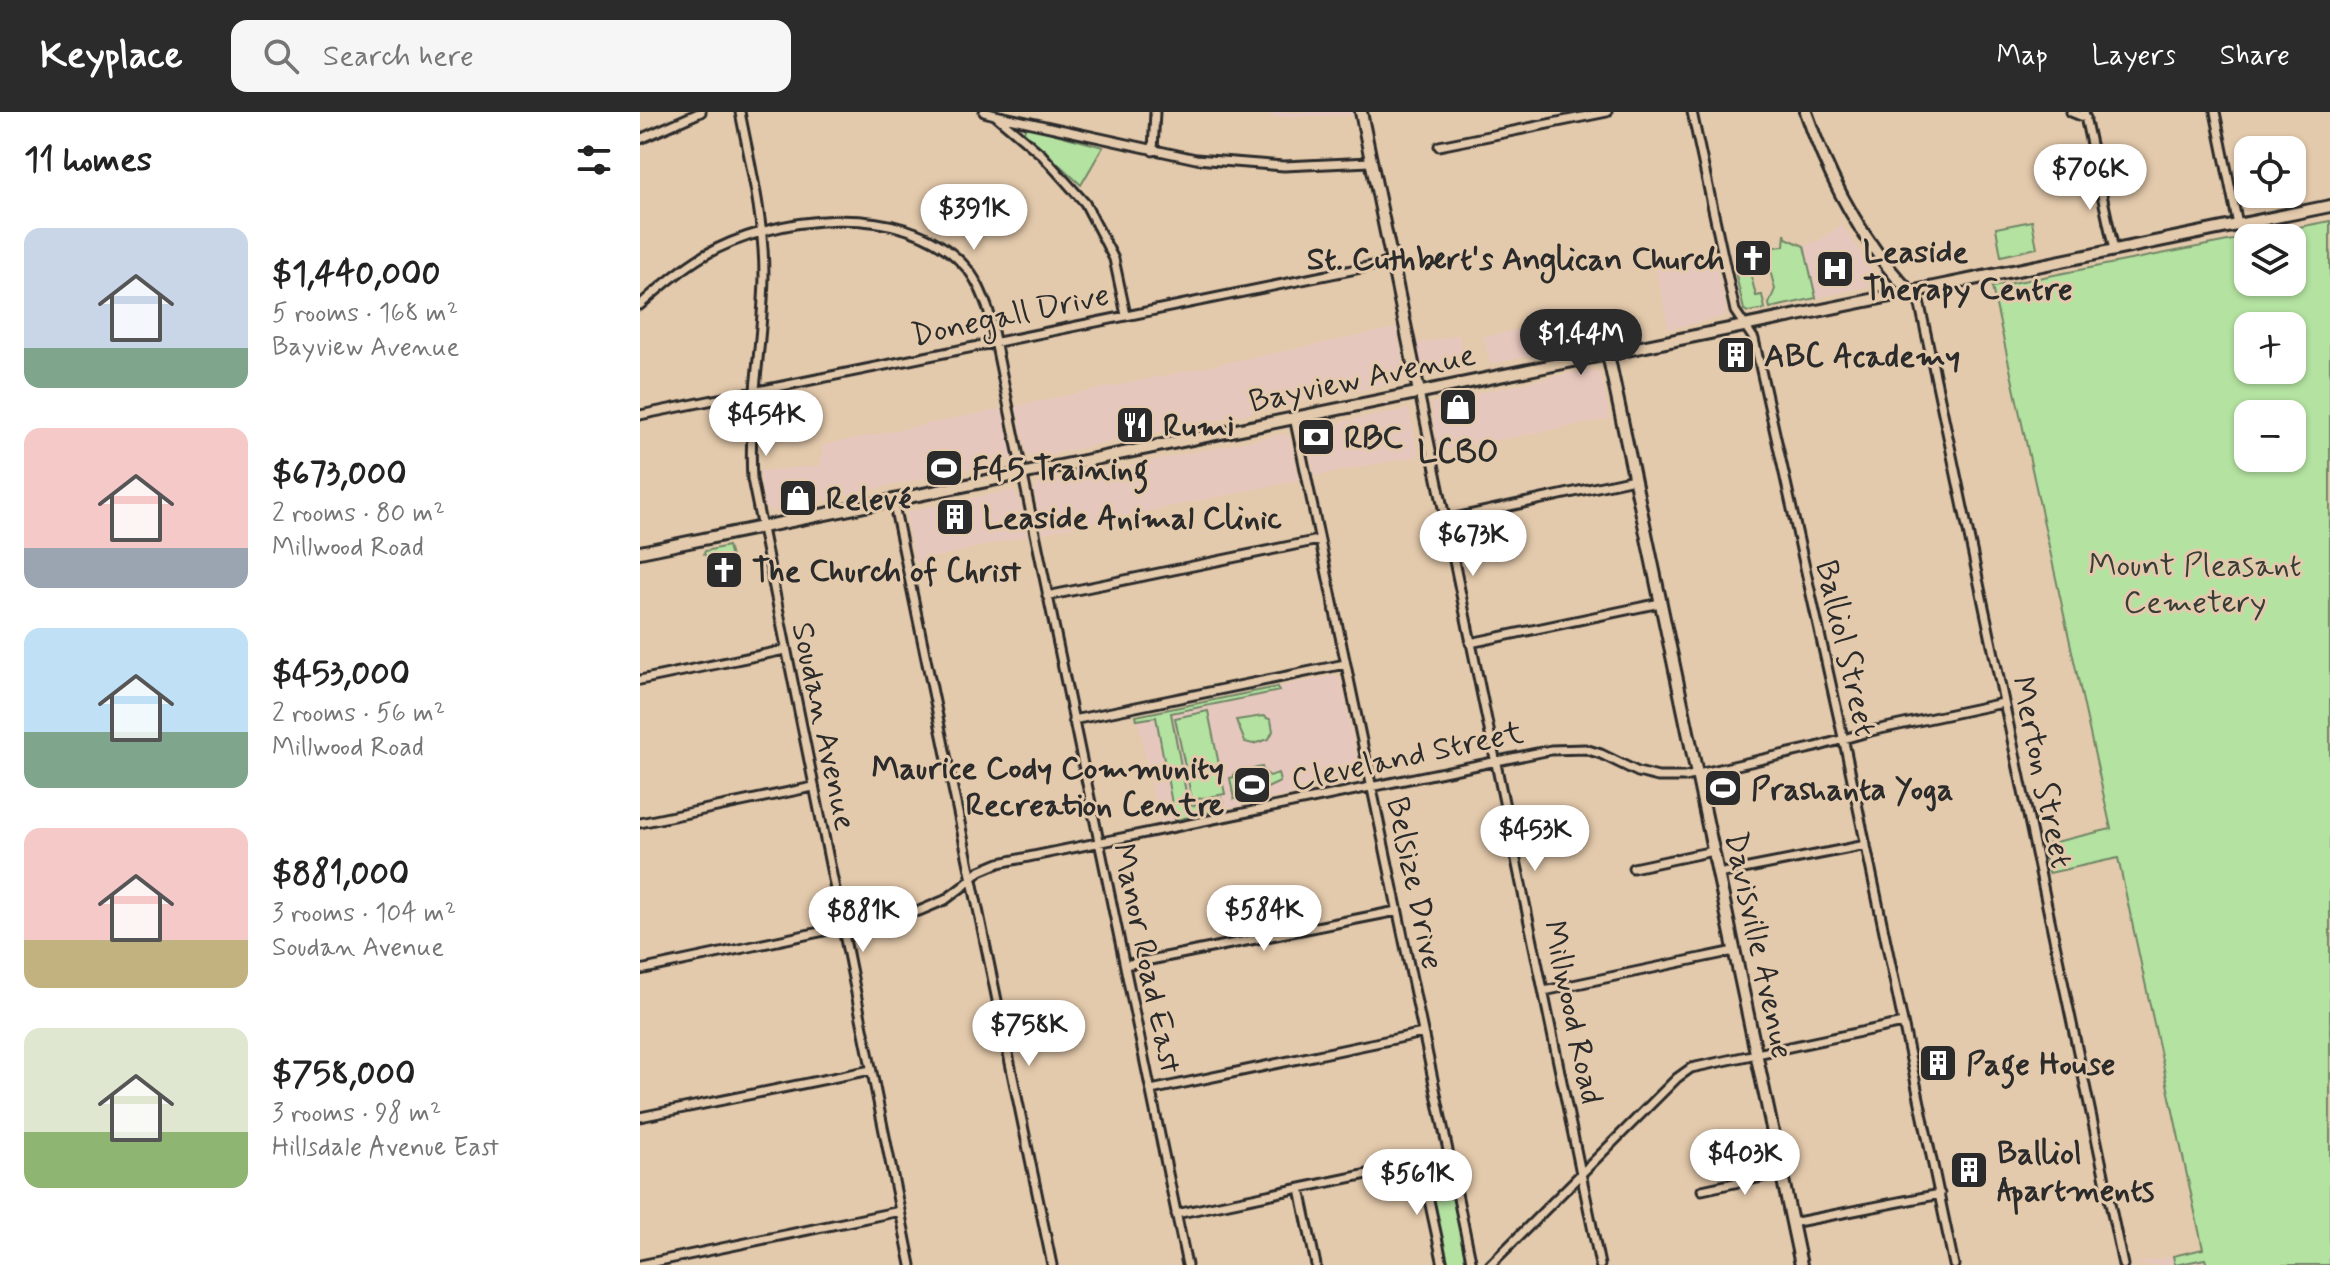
<!DOCTYPE html>
<html lang="en">
<head>
<meta charset="utf-8">
<style>
	:root { --surface:#fff; --page:#f6f6f6; --text:#222; --muted:#767676; --accent:#2b2b2b }
	body { margin:0; font-family:Mynerve,sans-serif; background:var(--page); color:var(--text); height:100vh; display:flex; flex-direction:column; font-size:30px; white-space:nowrap }
	* { box-sizing:border-box; margin:0 }
	p { font-size:26px; color:var(--muted) }
	.icon { flex:none; width:44px; height:44px; fill:none; stroke:currentColor; stroke-width:2; stroke-linecap:round; stroke-linejoin:round }
	.map { position:relative; flex:1; overflow:hidden }
	.details { display:flex; flex-direction:column; background:var(--surface); width:640px }
	.details>* { flex:none }
	.buttons { position:absolute; left:1594px; top:24px; display:grid; gap:16px }
	.buttons a { display:grid; place-items:center; width:72px; height:72px; border-radius:16px; background:var(--surface); box-shadow:0 2px 6px #0004; font-size:40px }
	.price { position:absolute; translate:-50% -68px; padding:0 18px; border-radius:28px; background:#fff; color:#222; font-size:26px; line-height:52px; filter:drop-shadow(0 2px 4px #0008) }
	.price::after { content:''; position:absolute; left:50%; top:48px; width:24px; height:18px; margin-left:-12px; background:inherit; clip-path:polygon(0 0,100% 0,50% 100%) }
	.price.selected { background:var(--accent); color:#fff }
	ul { padding:0; list-style:none }
	li { display:flex; align-items:center; gap:24px; height:200px; padding:0 24px }
	li span { display:grid; place-items:center; flex:none; width:224px; height:160px; border-radius:16px; color:#555 }
	li>.icon { margin-inline-start:auto }
	span .icon { width:96px; height:96px; fill:#fffc; stroke-width:1 }
	li b { font-size:34px }
	h2 { display:flex; justify-content:space-between; align-items:center; height:96px; padding:0 24px; font-size:34px }
	header { display:flex; align-items:center; gap:48px; box-sizing:border-box; height:112px; padding:0 40px; background:var(--accent); color:#fff }
	header strong { font-size:38px }
	nav { display:flex; gap:44px; margin-inline-start:auto; font-size:28px }
	.search { width:560px; height:72px; background:var(--page); display:flex; align-items:center; gap:20px; box-sizing:border-box; padding:0 28px; border-radius:16px; color:var(--muted); font-size:30px }
	main { display:flex; flex:1; min-height:0 }
	.map>svg:first-child { display:block }
</style>
</head>
<body>
<header>
<strong>Keyplace</strong>
<div class="search"><svg class="icon" aria-label="search" viewBox="0 0 24 24"><circle cx="10" cy="10" r="6"/><path d="M15 15l6 6"/></svg>Search here</div>
<nav><a>Map</a><a>Layers</a><a>Share</a></nav>
</header>
<main>
<section class="details">
<h2>11 homes<svg class="icon" aria-label="filters" viewBox="0 0 24 24"><path d="M4 7h16M4 17h16"/><circle cx="9" cy="7" r="2"/><circle cx="15" cy="17" r="2"/></svg></h2>
<ul>
<li><span style="background:linear-gradient(#c9d6e8 75%,#7fa58c 0)"><svg class="icon" aria-label="home" viewBox="0 0 24 24"><path d="M3 11l9-7 9 7M6 9v11h12V9"/></svg></span><div><b>$1,440,000</b><p>5 rooms · 168 m²</p><p>Bayview Avenue</p></div></li>
<li><span style="background:linear-gradient(#f6c9c9 75%,#9aa5b1 0)"><svg class="icon" aria-label="home" viewBox="0 0 24 24"><path d="M3 11l9-7 9 7M6 9v11h12V9"/></svg></span><div><b>$673,000</b><p>2 rooms · 80 m²</p><p>Millwood Road</p></div></li>
<li><span style="background:linear-gradient(#bfe0f5 65%,#7fa58c 0)"><svg class="icon" aria-label="home" viewBox="0 0 24 24"><path d="M3 11l9-7 9 7M6 9v11h12V9"/></svg></span><div><b>$453,000</b><p>2 rooms · 56 m²</p><p>Millwood Road</p></div></li>
<li><span style="background:linear-gradient(#f6c9c9 70%,#c2b280 0)"><svg class="icon" aria-label="home" viewBox="0 0 24 24"><path d="M3 11l9-7 9 7M6 9v11h12V9"/></svg></span><div><b>$881,000</b><p>3 rooms · 104 m²</p><p>Soudan Avenue</p></div></li>
<li><span style="background:linear-gradient(#dfe7d0 65%,#8fb573 0)"><svg class="icon" aria-label="home" viewBox="0 0 24 24"><path d="M3 11l9-7 9 7M6 9v11h12V9"/></svg></span><div><b>$758,000</b><p>3 rooms · 98 m²</p><p>Hillsdale Avenue East</p></div></li>
</ul>
</section>
<div class="map">
<svg width="1690" height="1153" viewBox="0 0 1690 1153">
	<rect width="100%" height="100%" fill="#e4caac"/>
	<filter id="ink" filterUnits="userSpaceOnUse"><feTurbulence type="fractalNoise" baseFrequency=".0125" numOctaves="2"/><feDisplacementMap in="SourceGraphic" scale="16" xChannelSelector="R" yChannelSelector="G"/><feConvolveMatrix kernelMatrix="1 2 1 2 8 2 1 2 1" color-interpolation-filters="sRGB"/></filter>
	<g filter="url(#ink)">
		<!-- built -->
		<path fill="#e6c7be" d="M631 0H713V3L631 5Z
			M1202 113 1239 169 1235 173 1176 186 1164 134 1178 129Z
			M1074 144 1086 197 1085 204 1029 217 1016 158 1022 156V153Z
			M756 216 766 265 761 270 393 346 387 342 376 294Z
			M885 216 891 244 850 252 844 225Z
			M819 223 826 257 792 264 783 262 776 232Z
			M945 258 960 261 970 307 798 339 791 291Z
			M362 297 372 343 371 348 131 399 125 394 119 359 180 354 183 333Z
			M769 297 778 344 675 364 665 322 668 316Z
			M643 322 650 326 659 368 402 421 394 378 397 372Z
			M373 378 379 386 387 424 275 450 266 406 268 399Z
			M695 563 701 568 720 662 716 669 519 711 497 604Z
			M1563 1137 1567 1153H1492Z"/>
		<!-- green -->
		<path fill="#b4e2a1" stroke="#708666" stroke-width="2" fill-rule="evenodd" d="M390 15 463 35 441 73 384 20 385 16Z
			M1392 109 1397 136 1361 144 1356 116Z
			M1690 109V1153H1567L1565 1147 1535 1153 1533 1144 1563 1137 1478 746 1409 761 1402 733 1471 717 1352 175ZM1652 126V170H1608V126ZM1608 214H1652V258H1608ZM1608 302H1652V346H1608Z
			M1145 121 1146 126 1164 134 1176 186 1130 196 1129 192 1135 177 1124 136 1144 134Z
			M1102 157 1103 161 1110 160 1116 184 1122 183 1125 197 1108 200 1104 198 1095 159Z
			M88 434 93 453 72 458 69 448 64 442 65 439Z
			M637 575 639 579 531 601 548 691 552 694 581 686 583 691 580 698 535 708 516 605 497 608 496 604Z
			M568 599 585 682 552 688 535 606Z
			M623 604 631 608 633 619 629 627 613 632 605 630 596 608Z
			M622 655 623 659 630 664 638 661 640 670 625 677V680L594 687 590 666 594 665V661Z
			M796 1056 809 1060 829 1153H807L790 1068V1063Z"/>
		<g fill="none" stroke-linecap="round" stroke-linejoin="round">
			<!-- street casing -->
			<g stroke="#2b2b2b" stroke-width="13">
				<path id="street" d="M100 0C111 55 124 108 124 164 123 232 108 299 112 367L271 1153
					M344 0 355 3 402 43 445 91 474 147 486 203
					M1052 0 1095 199 1114 227 1206 639 1314 1153
					M1431 0 1446 6
					M1444 0 1474 138
					M1575 0 1598 113
					M355 3 556 47 644 54 730 50
					M0 27 61 0
					M799 34 967 0
					M513 39 515 0
					M1270 180 1280 193 1292 249 1483 1153
					M0 193C20 175 40 158 63 144 134 103 262 87 323 152 336 165 343 183 349 200L547 1153
					M779 280 960 1153
					M0 303 751 150
					M654 305 832 1153
					M253 388 412 1153
					M805 408 994 367
					M407 484 679 428
					M830 531 1020 491
					M0 568 145 538
					M433 608 705 552
					M0 711 173 675
					M993 756 1073 739
					M1078 762 1226 733
					M485 853 757 799
					M0 858 279 799 305 788 325 773 340 759 359 751 911 638 945 637 961 642 998 660 1018 665H1045L1176 635 1231 619 1363 591
					M904 879 1094 839
					M511 978 783 921
					M0 1005 231 958
					M781 1051 803 1153
					M660 1077 676 1153
					M1062 1078 1141 1061
					M536 1102 809 1045
					M1152 1111 1300 1082
					M0 1153 260 1099
					M850 1153 1037 966 1051 956 1263 911"/>
			</g>
			<!-- secondary casing -->
			<g stroke="#2b2b2b" stroke-width="16">
				<path id="secondary" d="M721 0 779 280
					M1166 0C1189 67 1221 129 1270 180
					M968 242 1161 1153
					M0 440 1690 94"/>
			</g>
			<!-- street -->
			<use href="#street" stroke="#e4caac" stroke-width="7"/>
			<!-- secondary -->
			<use href="#secondary" stroke="#e4caac" stroke-width="10"/>
		</g>
	</g>
	<!-- icons -->
	<defs>
		<g id="church-square" transform="scale(2)"><rect x="-9" y="-9" width="18" height="18" rx="4" fill="#2b2b2b" stroke="#e4caac"/><path d="M-1.2-6h2.4v3.5h3.3v2.4h-3.3V6h-2.4V-.1h-3.3v-2.4h3.3Z" fill="#fff"/></g>
		<g id="hospital-square" transform="scale(2)"><rect x="-9" y="-9" width="18" height="18" rx="4" fill="#2b2b2b" stroke="#e4caac"/><path d="M-5-5h3v3.5h4V-5h3V5h-3V1.5h-4V5h-3Z" fill="#fff"/></g>
		<g id="building-square" transform="scale(2)"><rect x="-9" y="-9" width="18" height="18" rx="4" fill="#2b2b2b" stroke="#e4caac"/><path d="M-4-6H4V6H1V3H-1V6H-4ZM-2.5-4.3h1.7v1.8h-1.7ZM.8-4.3h1.7v1.8H.8ZM-2.5-1h1.7V.8h-1.7ZM.8-1h1.7V.8H.8Z" fill="#fff"/></g>
		<g id="shop-square" transform="scale(2)"><rect x="-9" y="-9" width="18" height="18" rx="4" fill="#2b2b2b" stroke="#e4caac"/><path d="M-5-2.5h2.3a2.7 3.5 0 0 1 5.4 0H5L5.5 6h-11ZM-1.5-2.5h3a1.5 2.3 0 0 0-3 0Z" fill="#fff"/></g>
		<g id="restaurant-square" transform="scale(2)"><rect x="-9" y="-9" width="18" height="18" rx="4" fill="#2b2b2b" stroke="#e4caac"/><path d="M-5-6h1v4h1v-4h1v4h1v-4h1v5L-1.5 .5V6h-2V.5L-5-1ZM5-6V6H3V1.5H1.5Q1.5-4 5-6Z" fill="#fff"/></g>
		<g id="bank-square" transform="scale(2)"><rect x="-9" y="-9" width="18" height="18" rx="4" fill="#2b2b2b" stroke="#e4caac"/><path d="M-6-4H6V4H-6ZM0-2.3a2.3 2.3 0 1 0 0 4.6a2.3 2.3 0 1 0 0-4.6Z" fill="#fff"/></g>
		<g id="stadium-square" transform="scale(2)"><rect x="-9" y="-9" width="18" height="18" rx="4" fill="#2b2b2b" stroke="#e4caac"/><path d="M0-5a6.5 5 0 1 0 0 10a6.5 5 0 1 0 0-10ZM-3.5-1.8h7v3.6h-7Z" fill="#fff"/></g>
	</defs>
	<g fill-rule="evenodd">
		<use href="#church-square" x="1113" y="146"/>
		<use href="#hospital-square" x="1195" y="157"/>
		<use href="#building-square" x="1096" y="243"/>
		<use href="#shop-square" x="818" y="295"/>
		<use href="#restaurant-square" x="495" y="313"/>
		<use href="#bank-square" x="676" y="325"/>
		<use href="#stadium-square" x="304" y="356"/>
		<use href="#shop-square" x="158" y="386"/>
		<use href="#building-square" x="315" y="405"/>
		<use href="#church-square" x="84" y="458"/>
		<use href="#stadium-square" x="612" y="673"/>
		<use href="#stadium-square" x="1083" y="676"/>
		<use href="#building-square" x="1298" y="951"/>
		<use href="#building-square" x="1329" y="1058"/>
	</g>
	<g text-anchor="middle" stroke-width="6" stroke-linejoin="round" paint-order="stroke">
		<!-- poi labels -->
		<g font-size="32" font-weight="bold" fill="#2b2b2b" stroke="#e4caac" text-anchor="start">
			<text x="1223" y="150">Leaside<tspan x="1223" dy="37">Therapy Centre</tspan></text>
			<text x="1085" y="157" text-anchor="end">St. Cuthbert's Anglican Church</text>
			<text x="1124" y="254">ABC Academy</text>
			<text x="523" y="324">Rumi</text>
			<text x="704" y="336">RBC</text>
			<text x="818" y="350" text-anchor="middle">LCBO</text>
			<text x="332" y="367">F45 Training</text>
			<text x="186" y="397">Relevé</text>
			<text x="343" y="416">Leaside Animal Clinic</text>
			<text x="112" y="469">The Church of Christ</text>
			<text x="584" y="666" text-anchor="end">Maurice Cody Community<tspan x="584" dy="37">Recreation Centre</tspan></text>
			<text x="1111" y="687">Prashanta Yoga</text>
			<text x="1326" y="962">Page House</text>
			<text x="1357" y="1051">Balliol<tspan x="1357" dy="37">Apartments</tspan></text>
		</g>
		<!-- street labels -->
		<g font-size="32" fill="#2b2b2b" stroke="#e4caac">
			<text transform="translate(370 202) rotate(-12)" y="11">Donegall Drive</text>
			<text transform="translate(722 265) rotate(-12)" y="11">Bayview Avenue</text>
			<text transform="translate(1207 536) rotate(77)" y="11">Balliol Street</text>
			<text transform="translate(185 614) rotate(78)" y="11">Soudan Avenue</text>
			<text transform="translate(767 643) rotate(-12)" y="11">Cleveland Street</text>
			<text transform="translate(1403 660) rotate(78)" y="11">Merton Street</text>
			<text transform="translate(776 771) rotate(78)" y="11">Belsize Drive</text>
			<text transform="translate(1120 833) rotate(78)" y="11">Davisville Avenue</text>
			<text transform="translate(508 846) rotate(78)" y="11">Manor Road East</text>
			<text transform="translate(934 900) rotate(78)" y="11">Millwood Road</text>
		</g>
		<!-- park labels -->
		<g font-size="32" fill="#393d37" stroke="#e4caac">
			<text x="1555" y="463">Mount Pleasant<tspan x="1555" dy="37">Cemetery</tspan></text>
		</g>
	</g>
</svg>
<div class="buttons">
<a><svg class="icon" aria-label="locate" viewBox="0 0 24 24"><circle cx="12" cy="12" r="6"/><path d="M12 2v4M12 18v4M2 12h4M18 12h4"/></svg></a>
<a><svg class="icon" aria-label="layers" viewBox="0 0 24 24"><path d="M12 4l9 5-9 5-9-5zM3 14l9 5 9-5"/></svg></a>
<a>+</a>
<a>−</a>
</div>
<b class="price" style="left:1450px;top:100px">$706K</b>
<b class="price" style="left:334px;top:140px">$391K</b>
<b class="price selected" style="left:941px;top:265px">$1.44M</b>
<b class="price" style="left:126px;top:346px">$454K</b>
<b class="price" style="left:833px;top:466px">$673K</b>
<b class="price" style="left:895px;top:761px">$453K</b>
<b class="price" style="left:624px;top:841px">$584K</b>
<b class="price" style="left:223px;top:842px">$881K</b>
<b class="price" style="left:389px;top:956px">$758K</b>
<b class="price" style="left:1105px;top:1085px">$403K</b>
<b class="price" style="left:777px;top:1105px">$561K</b>
</div>
</main>
</body>
</html>
